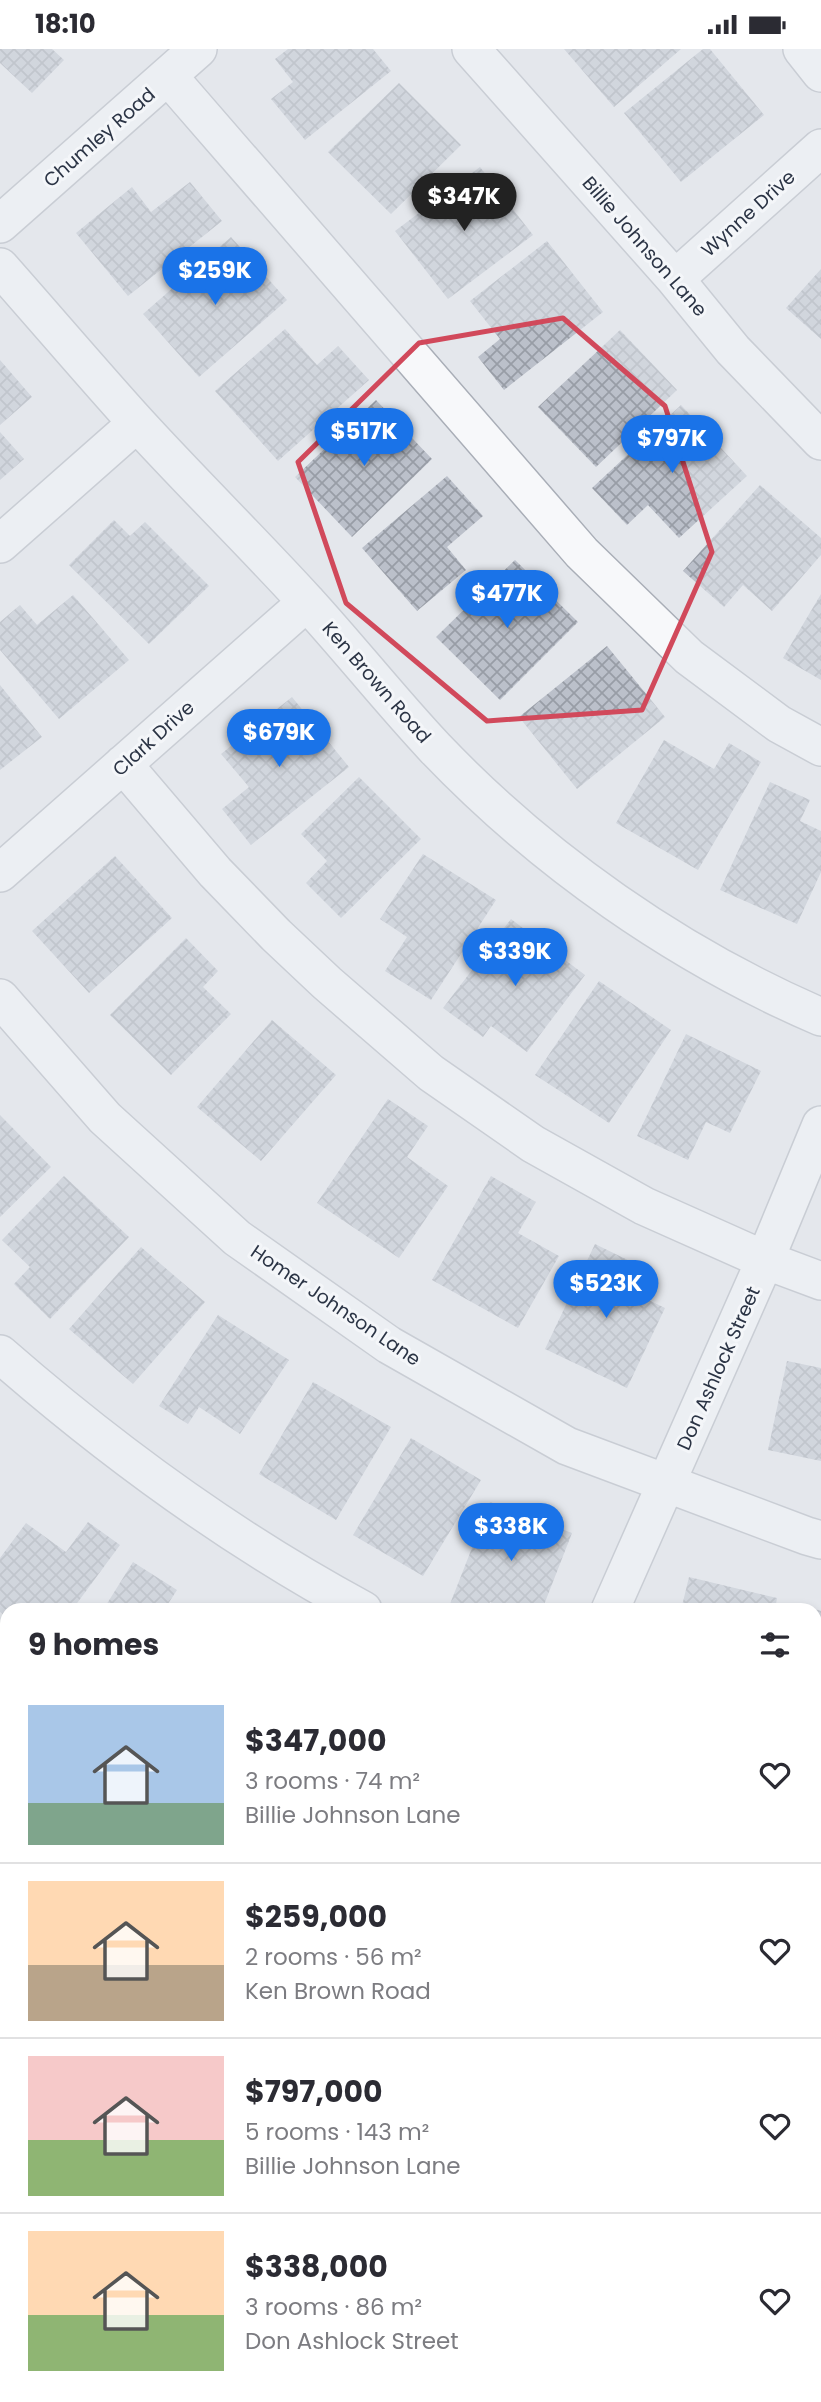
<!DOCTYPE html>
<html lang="en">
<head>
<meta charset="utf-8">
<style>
	:root { --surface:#fff; --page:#f2f2f3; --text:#2b2b33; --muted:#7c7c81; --line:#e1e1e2; --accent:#1a73e8 }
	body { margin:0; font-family:Poppins,sans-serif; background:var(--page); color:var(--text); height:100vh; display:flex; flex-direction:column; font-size:26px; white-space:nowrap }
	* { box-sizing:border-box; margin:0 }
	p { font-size:23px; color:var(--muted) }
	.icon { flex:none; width:38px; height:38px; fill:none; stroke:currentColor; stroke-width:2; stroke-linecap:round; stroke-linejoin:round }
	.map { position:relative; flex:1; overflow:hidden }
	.sheet { position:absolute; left:0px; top:1554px; width:822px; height:800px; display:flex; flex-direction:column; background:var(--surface); border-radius:21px 21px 0 0; box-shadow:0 4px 10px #0003 }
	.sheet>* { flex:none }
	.price { position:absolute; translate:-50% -60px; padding:0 16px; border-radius:24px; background:var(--accent); color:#fff; font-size:23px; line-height:46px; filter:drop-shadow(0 2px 4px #0008) }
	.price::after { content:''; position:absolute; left:50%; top:42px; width:21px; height:16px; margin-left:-10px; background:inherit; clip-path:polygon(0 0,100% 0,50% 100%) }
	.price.active { background:#222; color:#fff }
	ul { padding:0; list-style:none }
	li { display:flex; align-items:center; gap:21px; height:175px; padding:0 28px }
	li+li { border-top:2px solid var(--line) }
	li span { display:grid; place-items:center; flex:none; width:196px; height:140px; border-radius:0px; color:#555 }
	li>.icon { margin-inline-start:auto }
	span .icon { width:84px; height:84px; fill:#fffc; stroke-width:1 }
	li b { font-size:30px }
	h2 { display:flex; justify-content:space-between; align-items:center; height:84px; padding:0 28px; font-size:30px }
	.status { display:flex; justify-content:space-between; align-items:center; height:49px; padding:0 35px; background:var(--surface); direction:ltr }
	.status svg { height:19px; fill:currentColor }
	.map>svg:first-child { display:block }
</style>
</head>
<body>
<div class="status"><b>18:10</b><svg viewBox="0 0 49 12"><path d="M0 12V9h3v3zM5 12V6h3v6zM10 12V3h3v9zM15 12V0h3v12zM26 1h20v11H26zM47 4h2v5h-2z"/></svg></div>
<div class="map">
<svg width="821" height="2353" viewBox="0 0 821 2353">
	<defs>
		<pattern id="water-ripples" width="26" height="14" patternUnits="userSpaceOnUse" patternTransform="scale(1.75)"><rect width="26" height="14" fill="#9fb4cc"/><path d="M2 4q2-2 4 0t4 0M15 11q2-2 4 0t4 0" fill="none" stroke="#8293a7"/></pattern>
		<pattern id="building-cross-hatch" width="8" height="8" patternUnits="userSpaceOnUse" patternTransform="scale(1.75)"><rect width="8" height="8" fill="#bbc0ca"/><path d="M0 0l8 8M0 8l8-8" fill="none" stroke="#989da6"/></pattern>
	</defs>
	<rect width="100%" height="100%" fill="#e4e7ec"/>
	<!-- water -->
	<path fill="url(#water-ripples)" d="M0 2039 7 2043V2347H443L442 2353H0Z"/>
	<!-- building -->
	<path fill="url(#building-cross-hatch)" d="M0 0H52L64 11 32 44 0 14Z
		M288 0H373L391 22 305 91 271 50 293 33 275 10Z
		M564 0H681L614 58Z
		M703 0H710L764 66 681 133 624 64Z
		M399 34 461 96 391 165 328 103Z
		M480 118 533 186 448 250 395 182Z
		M190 133 222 172 128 247 76 184 132 138 151 163Z
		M231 188 287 251 199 328 143 265Z
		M547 192 603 263 504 341 478 308 500 290 470 252Z
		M821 220V290L786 259Z
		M285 280 317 316 338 297 369 331 278 412 215 342Z
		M620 281 677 341 596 418 538 358Z
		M0 311 32 348 0 376Z
		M376 351 432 410 352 488 295 428Z
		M681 356 747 427 679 489 648 456 627 476 592 439Z
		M0 383 24 410 0 431Z
		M447 427 483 467 447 498 466 521 417 562 362 499Z
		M760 436 821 489V506L772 562 743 536 724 558 683 522Z
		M114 471 130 487 145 473 209 537 149 595 69 516Z
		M515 511 578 573 500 651 436 588Z
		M821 545V631L783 609Z
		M73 546 129 611 59 670 0 601V573L20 556 37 576Z
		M607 597 665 668 577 740 519 668Z
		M0 636 42 688 0 721Z
		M292 648 349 718 251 796 222 760 249 738 221 705Z
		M664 691 714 720 729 694 761 713 698 821 616 774Z
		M359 728 421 790 341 869 306 834 327 812 301 785Z
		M770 733 810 751 800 772 821 782V823L797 875 720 841Z
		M423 805 496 851 431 951 385 922 407 888 380 870Z
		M115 807 172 869 89 944 32 882Z
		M511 870 585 926 527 1003 491 977 483 988 443 959Z
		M186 889 218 922 203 938 231 965 171 1026 110 966Z
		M599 932 671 981 609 1074 535 1026Z
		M272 971 336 1026 261 1112 197 1058Z
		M686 985 761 1022 730 1084 706 1073 688 1111 637 1087Z
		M388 1050 428 1077 407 1108 448 1137 399 1209 317 1154Z
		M0 1066 51 1118 0 1168Z
		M64 1127 129 1188 50 1270 14 1235 30 1218 2 1191Z
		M491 1127 536 1153 518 1184 559 1207 518 1279 432 1231Z
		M595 1195 640 1217 628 1241 665 1259 627 1339 545 1300Z
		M141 1198 205 1253 133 1335 69 1280Z
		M218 1266 289 1311 240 1385 199 1358 188 1375 159 1357Z
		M787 1312 821 1319V1412L768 1401Z
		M313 1333 391 1378 336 1471 259 1425Z
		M411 1389 481 1431 423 1527 353 1486Z
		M490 1453 572 1484 542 1561H511L490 1553 487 1561H465L450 1555Z
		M88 1473 120 1496 72 1561H7V1568L0 1563V1509L26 1474 66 1503Z
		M133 1513 177 1541 164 1561H103Z
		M689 1528 777 1549 775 1561H681Z
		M800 1555 821 1562V1673L816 1672V1561H798Z
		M7 1799V1882L0 1878V1811Z
		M816 1809 821 1810 817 1841H816Z
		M816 2086 821 2087V2178L816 2177Z
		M816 2248 821 2249V2282H816Z
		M694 2347H783L782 2353H693Z"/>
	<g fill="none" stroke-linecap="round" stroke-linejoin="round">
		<!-- minor casing -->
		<g stroke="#a9aeb7" stroke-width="40">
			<path id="minor" d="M471 0 675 230 733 301 821 392
				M802 0 821 24
				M168 27 582 504 689 608 779 675 821 698
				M0 175 198 0
				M0 218C46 270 91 323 138 375 192 434 250 491 305 551 349 599 390 651 435 699 543 812 677 906 821 968
				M675 230 821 99
				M0 495 137 374
				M123 715 215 823 276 886 327 934 431 1024 533 1095 644 1157 765 1211 821 1232
				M0 824 307 553
				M0 949 105 1069 237 1189 389 1296 567 1397 807 1487 821 1491
				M0 1305C111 1402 233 1491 363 1561
				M610 1561 765 1211 821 1076
				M0 1651 7 1656
				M816 1745 821 1747
				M816 2015 821 2016"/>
		</g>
		<!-- path -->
		<path stroke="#c2c5cb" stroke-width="4.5" stroke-dasharray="5 5" stroke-linecap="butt" d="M0 1962 7 1968
			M584 2353 586 2347"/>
		<!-- minor -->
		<use href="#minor" stroke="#f7f8fa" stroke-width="37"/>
	</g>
	<!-- marked area -->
	<path d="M0 0H821V2353H0ZM563 269 665 357 712 503 642 661 487 672 346 554 298 413 419 294Z" fill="#e4e7ec" fill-opacity=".55" fill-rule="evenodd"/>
	<path fill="none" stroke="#d1495b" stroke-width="5" stroke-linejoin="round" d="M563 269 665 357 712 503 642 661 487 672 346 554 298 413 419 294Z"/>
	<g text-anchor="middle" stroke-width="6" stroke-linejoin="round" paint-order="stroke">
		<!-- street labels -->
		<g font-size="19" fill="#2b3445" stroke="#f4f6f9">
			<text transform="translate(99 88) rotate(-41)" y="7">Chumley Road</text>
			<text transform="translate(748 164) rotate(-42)" y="7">Wynne Drive</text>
			<text transform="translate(645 197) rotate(49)" y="7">Billie Johnson Lane</text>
			<text transform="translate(377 633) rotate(49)" y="7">Ken Brown Road</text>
			<text transform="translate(153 689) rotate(-42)" y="7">Clark Drive</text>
			<text transform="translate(336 1256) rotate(34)" y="7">Homer Johnson Lane</text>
			<text transform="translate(718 1319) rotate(-66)" y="7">Don Ashlock Street</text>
		</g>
	</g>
</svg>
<b class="price active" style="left:464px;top:184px">$347K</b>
<b class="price" style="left:215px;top:258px">$259K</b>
<b class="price" style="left:364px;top:419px">$517K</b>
<b class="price" style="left:672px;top:426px">$797K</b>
<b class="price" style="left:507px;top:581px">$477K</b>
<b class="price" style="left:279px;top:720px">$679K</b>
<b class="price" style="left:515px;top:939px">$339K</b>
<b class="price" style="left:606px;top:1271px">$523K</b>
<b class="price" style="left:511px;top:1514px">$338K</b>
<section class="sheet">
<h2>9 homes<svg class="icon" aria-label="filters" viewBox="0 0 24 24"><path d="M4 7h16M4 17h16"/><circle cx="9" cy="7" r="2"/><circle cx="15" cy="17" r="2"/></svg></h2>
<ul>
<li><span style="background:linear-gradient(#a9c7e8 70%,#7fa58c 0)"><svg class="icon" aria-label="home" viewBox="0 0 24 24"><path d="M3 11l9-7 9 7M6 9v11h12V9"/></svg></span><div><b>$347,000</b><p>3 rooms · 74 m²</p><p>Billie Johnson Lane</p></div><svg class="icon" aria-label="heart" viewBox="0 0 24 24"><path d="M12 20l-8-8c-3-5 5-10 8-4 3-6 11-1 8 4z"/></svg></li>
<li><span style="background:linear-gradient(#ffd9b3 60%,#b9a48a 0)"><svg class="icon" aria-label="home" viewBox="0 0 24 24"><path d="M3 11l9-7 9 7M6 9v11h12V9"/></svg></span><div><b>$259,000</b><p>2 rooms · 56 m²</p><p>Ken Brown Road</p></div><svg class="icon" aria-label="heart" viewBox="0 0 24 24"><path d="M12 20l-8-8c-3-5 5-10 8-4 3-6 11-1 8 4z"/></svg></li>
<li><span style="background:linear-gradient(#f6c9c9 60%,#8fb573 0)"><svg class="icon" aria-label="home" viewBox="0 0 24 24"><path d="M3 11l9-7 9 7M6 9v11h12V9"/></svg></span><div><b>$797,000</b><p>5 rooms · 143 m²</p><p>Billie Johnson Lane</p></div><svg class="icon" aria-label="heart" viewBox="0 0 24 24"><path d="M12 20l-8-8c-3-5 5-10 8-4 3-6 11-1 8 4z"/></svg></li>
<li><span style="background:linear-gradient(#ffd9b3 60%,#8fb573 0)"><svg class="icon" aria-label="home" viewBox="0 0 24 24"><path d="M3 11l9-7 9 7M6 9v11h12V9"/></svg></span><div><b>$338,000</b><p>3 rooms · 86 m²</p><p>Don Ashlock Street</p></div><svg class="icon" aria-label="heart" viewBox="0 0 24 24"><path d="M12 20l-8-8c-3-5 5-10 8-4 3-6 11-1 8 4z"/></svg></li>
</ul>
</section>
</div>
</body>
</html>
